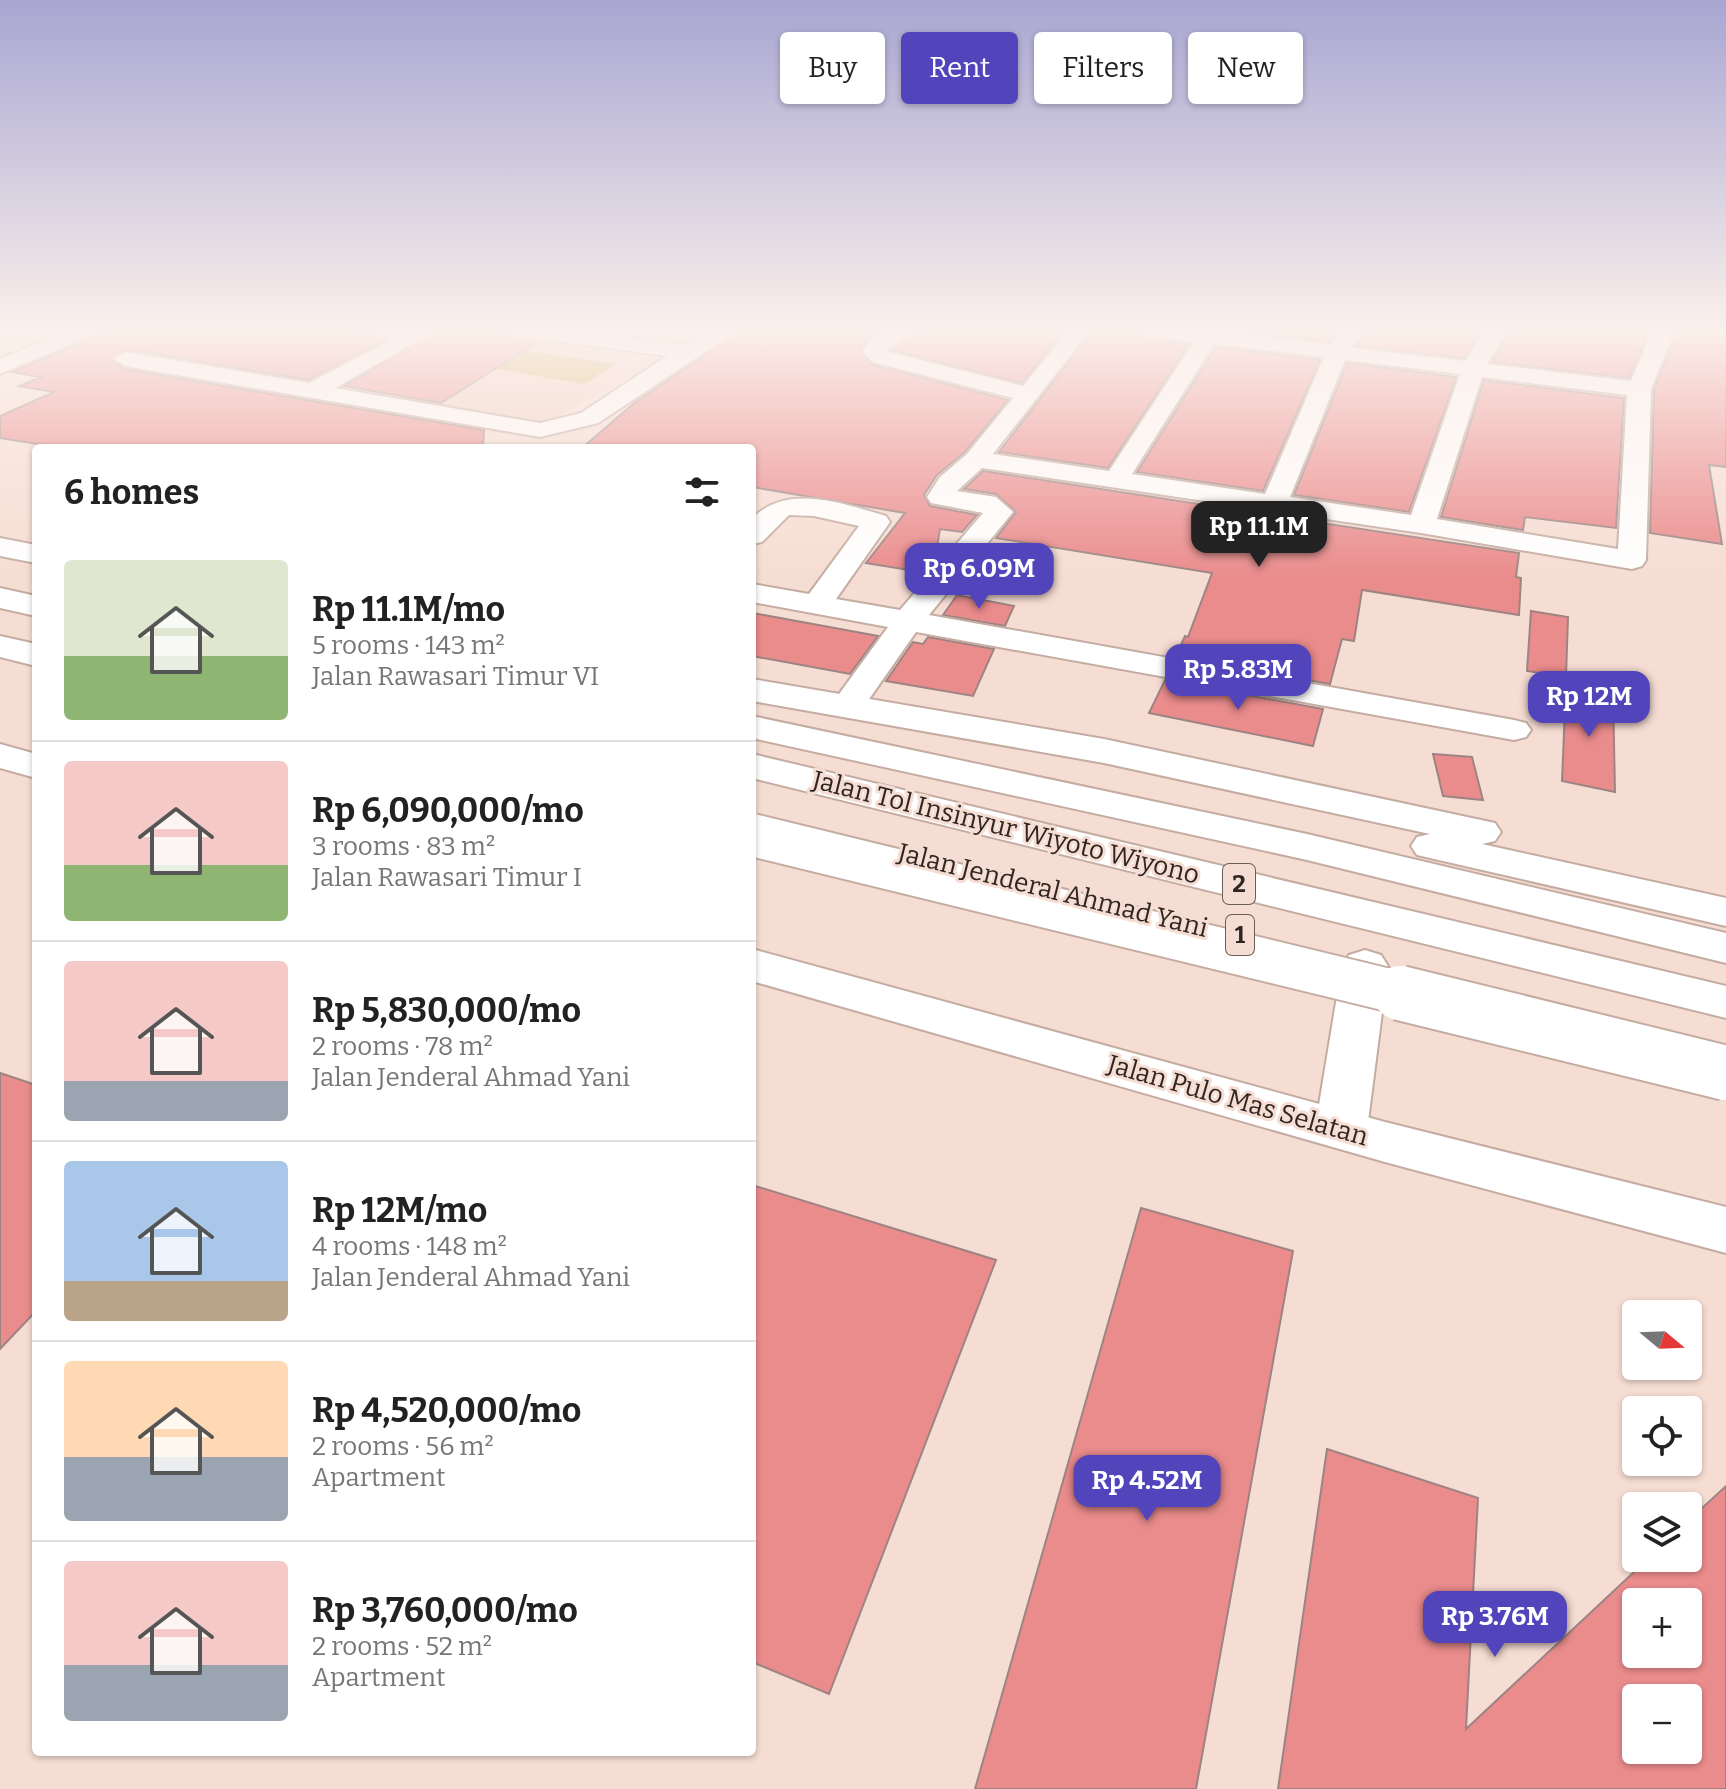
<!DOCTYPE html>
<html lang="en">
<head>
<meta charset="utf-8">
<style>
	:root { --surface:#fff; --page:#f6f6f6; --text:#222; --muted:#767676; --line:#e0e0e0; --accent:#5245bc }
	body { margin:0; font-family:Bitter,serif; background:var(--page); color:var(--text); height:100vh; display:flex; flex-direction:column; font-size:30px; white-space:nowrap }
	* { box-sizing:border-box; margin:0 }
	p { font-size:26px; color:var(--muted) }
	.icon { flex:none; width:44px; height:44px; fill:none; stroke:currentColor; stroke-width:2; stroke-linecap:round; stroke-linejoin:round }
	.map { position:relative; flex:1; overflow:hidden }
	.details { position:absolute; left:32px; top:444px; width:724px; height:1312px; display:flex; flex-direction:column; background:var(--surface); border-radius:8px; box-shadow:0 2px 6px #0004 }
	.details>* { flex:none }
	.top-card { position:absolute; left:780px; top:32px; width:760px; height:72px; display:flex; gap:16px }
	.needle { width:52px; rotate:109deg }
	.buttons { position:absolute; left:1622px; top:1300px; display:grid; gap:16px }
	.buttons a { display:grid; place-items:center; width:80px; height:80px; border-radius:8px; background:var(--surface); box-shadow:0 2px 6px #0004; font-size:40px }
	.price { position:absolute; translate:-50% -68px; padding:0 18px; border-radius:16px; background:var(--accent); color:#fff; font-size:26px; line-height:52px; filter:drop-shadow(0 2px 4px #0008) }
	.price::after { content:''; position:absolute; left:50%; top:48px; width:24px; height:18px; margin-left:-12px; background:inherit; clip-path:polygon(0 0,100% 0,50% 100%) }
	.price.on { background:#222; color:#fff }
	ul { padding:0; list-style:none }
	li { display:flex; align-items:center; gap:24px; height:200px; padding:0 32px }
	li+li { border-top:2px solid var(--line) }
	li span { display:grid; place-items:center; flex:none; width:224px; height:160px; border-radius:8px; color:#555 }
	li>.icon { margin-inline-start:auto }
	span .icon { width:96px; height:96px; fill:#fffc; stroke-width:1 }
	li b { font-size:34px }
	h2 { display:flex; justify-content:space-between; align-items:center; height:96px; padding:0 32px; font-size:34px }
	.pill { padding:0 28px; border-radius:8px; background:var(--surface); box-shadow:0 2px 6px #0004; font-size:28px; line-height:72px }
	.pill.on { background:var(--accent); color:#fff }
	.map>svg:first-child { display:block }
</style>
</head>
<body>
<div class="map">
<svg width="1726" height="1789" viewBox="0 0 1726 1789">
	<rect width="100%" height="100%" fill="#f6ddd3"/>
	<!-- built -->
	<path fill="#f1d1c3" d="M461 329H476L663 359 545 424 342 395Z"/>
	<!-- green -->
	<path fill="#ccb259" d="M511 348 615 364 584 384 478 366Z"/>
	<!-- building -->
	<path fill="#ea8b8c" stroke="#9d8483" stroke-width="2" fill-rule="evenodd" d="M102 329H331L388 338 308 380 126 349 111 360 124 369 484 430 483 448H62L0 438V416L54 392 19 386 41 377 12 372 97 336Z
		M441 329H499L512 338 538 342 441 403 344 386Z
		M743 329H885L869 337 860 350 871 364 1008 400 965 452 937 475 924 495 930 506 977 515 962 532 940 529 934 565 927 573 866 563 905 513 752 487V448H582L633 404Z
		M922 329H1066L1022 383 892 350Z
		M1094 329H1131L1144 338 1189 344 1108 468 999 452Z
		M1226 329H1338L1330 342Z
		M1364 329H1482L1464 358 1356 346 1364 334Z
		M1511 329H1650L1629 378 1492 362Z
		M1678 329H1726V467L1709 465 1722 544 1650 533 1654 390Z
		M1216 347 1320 360 1263 491 1137 472Z
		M1347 363 1456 377 1409 512 1294 495Z
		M1484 380 1624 398 1616 528 1525 517 1523 530 1441 517Z
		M983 471 1519 553 1516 577 1521 578 1519 615 1362 590 1354 641 1342 639 1330 684 1176 656 1185 636 1188 637 1212 573 996 538 1016 512 996 494 964 489Z
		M957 595 1014 606 1005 626 943 615Z
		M1531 611 1568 617 1566 677 1527 671Z
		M752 613 764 615 878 636 850 674 752 656Z
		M928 637 994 649 973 696 886 681 913 642 923 644Z
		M1165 680 1323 709 1313 746 1149 713Z
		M1566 685 1613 694 1615 792 1562 781Z
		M1433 754 1472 757 1483 800 1443 796Z
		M0 1073 36 1085V1311L0 1349Z
		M752 1185 996 1260 829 1694 752 1662Z
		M1141 1208 1293 1251 1196 1789H975Z
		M1327 1449 1478 1498 1466 1729 1649 1558H1688V1521L1726 1486V1789H1278ZM1636 1602H1688V1654H1636ZM1636 1698H1688V1750H1636Z"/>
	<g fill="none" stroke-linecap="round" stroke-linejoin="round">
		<!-- street casing -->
		<g stroke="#c4aca2" stroke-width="4">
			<path id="street" d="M70 329H99L96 333 0 374V359Z
				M412 329H438L335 388 540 423 581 413 667 356 512 335 502 329H563L685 345 714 329H740L598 423 540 437 125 366 114 359 125 352 309 383Z
				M892 329H919L887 349 889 352 1023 386 1070 329H1091L993 454 1109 471 1194 342 1144 335 1134 329H1223L1222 332 1331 345 1342 329H1360L1362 332 1351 348 1466 361 1486 329H1508L1487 364 1631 381 1653 329H1675L1651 389 1646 560 1642 566 1632 569 1421 533 982 468 957 491 996 497 1013 512 929 615 1514 720 1526 723 1531 730 1526 737 1514 740 916 632 860 712 848 715 836 712 831 705 888 627 752 602V584L809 594 859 526 814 516 789 515 762 542 752 544V519C786 482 844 504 886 516L890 522 836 599 900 610 983 513 931 503 927 497 940 477 967 454 1013 398 873 362 863 352 870 340ZM1214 344 1324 357 1265 494 1132 474ZM1345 360 1460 374 1411 515 1290 497ZM1482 377 1627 395 1618 549 1437 519Z"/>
		</g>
		<!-- secondary casing -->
		<g stroke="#c4aca2" stroke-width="4">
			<path id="secondary" d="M0 744 36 754V778L0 768Z
				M752 949 1385 1122 1726 1207V1253L1385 1162 752 981Z"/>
		</g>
		<!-- highway casing -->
		<g stroke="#c4aca2" stroke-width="4">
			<path id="highway" d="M0 538 36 545V563L0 556Z
				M0 588 36 596V616L0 608Z
				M0 636 36 644V666L0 657Z
				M752 679 1104 739 1495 823 1501 832 1495 841 1482 844 1726 898V926L1417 855 1411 846 1417 837 1430 834 1104 763 752 701Z
				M752 716 1307 834 1726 933V963L1307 860 752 738Z
				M752 754 1726 986V1018L752 778Z
				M1365 950 1381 955 1388 966 1367 1129 1360 1143 1341 1149 1322 1143 1315 1129 1342 966 1349 955Z"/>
		</g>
		<!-- street -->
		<use href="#street" fill="#fff" fill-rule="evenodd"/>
		<!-- secondary -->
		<use href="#secondary" fill="#fff" fill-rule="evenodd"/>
		<!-- highway -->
		<use href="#highway" fill="#fff" fill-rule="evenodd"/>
		<!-- highway-bridge-far1 casing -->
		<g stroke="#c4aca2" stroke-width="46" stroke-linecap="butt">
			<path id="highway-bridge-far1" d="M752 835 1409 995"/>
		</g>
		<!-- highway-bridge casing -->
		<g stroke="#c4aca2" stroke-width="58" stroke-linecap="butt">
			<path id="highway-bridge" d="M1400 993 1726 1073"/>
		</g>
		<!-- highway-bridge-far1 -->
		<use href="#highway-bridge-far1" stroke="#fff" stroke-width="42"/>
		<!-- highway-bridge -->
		<use href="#highway-bridge" stroke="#fff" stroke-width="54"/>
	</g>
	<!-- sky -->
	<linearGradient id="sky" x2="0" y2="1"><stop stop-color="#a8a6d2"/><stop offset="0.57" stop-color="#fbf0eb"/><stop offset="1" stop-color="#fbf0eb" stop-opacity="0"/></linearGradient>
	<rect width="1726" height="580" fill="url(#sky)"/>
	<g text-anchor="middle" stroke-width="6" stroke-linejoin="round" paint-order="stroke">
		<!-- shield labels -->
		<g fill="#f6ddd3" stroke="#6b5d57" stroke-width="2">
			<rect x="1223" y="864" width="32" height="40" rx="6"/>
			<rect x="1226" y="915" width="28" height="40" rx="6"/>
		</g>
		<g font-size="24" font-weight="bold" fill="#2f2622">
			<text x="1239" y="892">2</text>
			<text x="1240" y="943">1</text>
		</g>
		<!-- street labels -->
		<g font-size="26" fill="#2f2622" stroke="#f6ddd3">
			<text transform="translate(1006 827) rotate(14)" y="9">Jalan Tol Insinyur Wiyoto Wiyono</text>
			<text transform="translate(1053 890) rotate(14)" y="9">Jalan Jenderal Ahmad Yani</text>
			<text transform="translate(1238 1100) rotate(16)" y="9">Jalan Pulo Mas Selatan</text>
		</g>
	</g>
</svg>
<div class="buttons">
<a><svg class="needle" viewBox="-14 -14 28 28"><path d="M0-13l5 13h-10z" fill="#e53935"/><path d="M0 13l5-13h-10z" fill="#767676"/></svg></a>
<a><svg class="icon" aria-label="locate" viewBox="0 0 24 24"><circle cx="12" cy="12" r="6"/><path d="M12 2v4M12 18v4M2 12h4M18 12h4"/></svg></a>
<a><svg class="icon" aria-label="layers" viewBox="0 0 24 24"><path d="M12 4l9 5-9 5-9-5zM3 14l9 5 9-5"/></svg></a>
<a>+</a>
<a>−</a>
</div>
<b class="price on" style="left:1259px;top:569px">Rp 11.1M</b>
<b class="price" style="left:979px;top:611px">Rp 6.09M</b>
<b class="price" style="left:1238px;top:712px">Rp 5.83M</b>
<b class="price" style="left:1589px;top:739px">Rp 12M</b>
<b class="price" style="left:1147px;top:1523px">Rp 4.52M</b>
<b class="price" style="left:1495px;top:1659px">Rp 3.76M</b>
<div class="top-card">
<a class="pill">Buy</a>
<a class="pill on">Rent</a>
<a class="pill">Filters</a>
<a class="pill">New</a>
</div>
<section class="details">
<h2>6 homes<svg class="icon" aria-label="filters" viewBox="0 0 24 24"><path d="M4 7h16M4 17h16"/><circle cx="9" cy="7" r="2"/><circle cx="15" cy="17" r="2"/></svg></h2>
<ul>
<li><span style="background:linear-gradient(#dfe7d0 60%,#8fb573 0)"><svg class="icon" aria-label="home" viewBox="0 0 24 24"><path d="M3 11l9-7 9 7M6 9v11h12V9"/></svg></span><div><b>Rp 11.1M/mo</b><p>5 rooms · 143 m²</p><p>Jalan Rawasari Timur VI</p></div></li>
<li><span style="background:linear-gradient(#f6c9c9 65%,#8fb573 0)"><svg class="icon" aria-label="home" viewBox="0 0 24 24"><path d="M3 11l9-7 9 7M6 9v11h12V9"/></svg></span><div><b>Rp 6,090,000/mo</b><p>3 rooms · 83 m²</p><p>Jalan Rawasari Timur I</p></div></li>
<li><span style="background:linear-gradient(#f6c9c9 75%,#9aa5b1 0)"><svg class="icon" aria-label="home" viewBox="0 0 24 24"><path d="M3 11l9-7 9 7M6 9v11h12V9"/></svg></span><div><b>Rp 5,830,000/mo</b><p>2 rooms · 78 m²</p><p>Jalan Jenderal Ahmad Yani</p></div></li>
<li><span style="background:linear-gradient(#a9c7e8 75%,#b9a48a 0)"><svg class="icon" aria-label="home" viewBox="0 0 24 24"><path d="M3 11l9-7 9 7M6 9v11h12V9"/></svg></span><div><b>Rp 12M/mo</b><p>4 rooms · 148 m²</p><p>Jalan Jenderal Ahmad Yani</p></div></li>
<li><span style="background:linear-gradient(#ffd9b3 60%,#9aa5b1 0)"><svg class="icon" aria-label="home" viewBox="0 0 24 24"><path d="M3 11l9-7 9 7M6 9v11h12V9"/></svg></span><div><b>Rp 4,520,000/mo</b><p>2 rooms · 56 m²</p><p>Apartment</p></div></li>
<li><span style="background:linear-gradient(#f6c9c9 65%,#9aa5b1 0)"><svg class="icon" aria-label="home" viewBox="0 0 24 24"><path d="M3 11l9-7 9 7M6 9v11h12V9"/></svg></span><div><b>Rp 3,760,000/mo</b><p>2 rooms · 52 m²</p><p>Apartment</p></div></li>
</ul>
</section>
</div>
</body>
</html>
